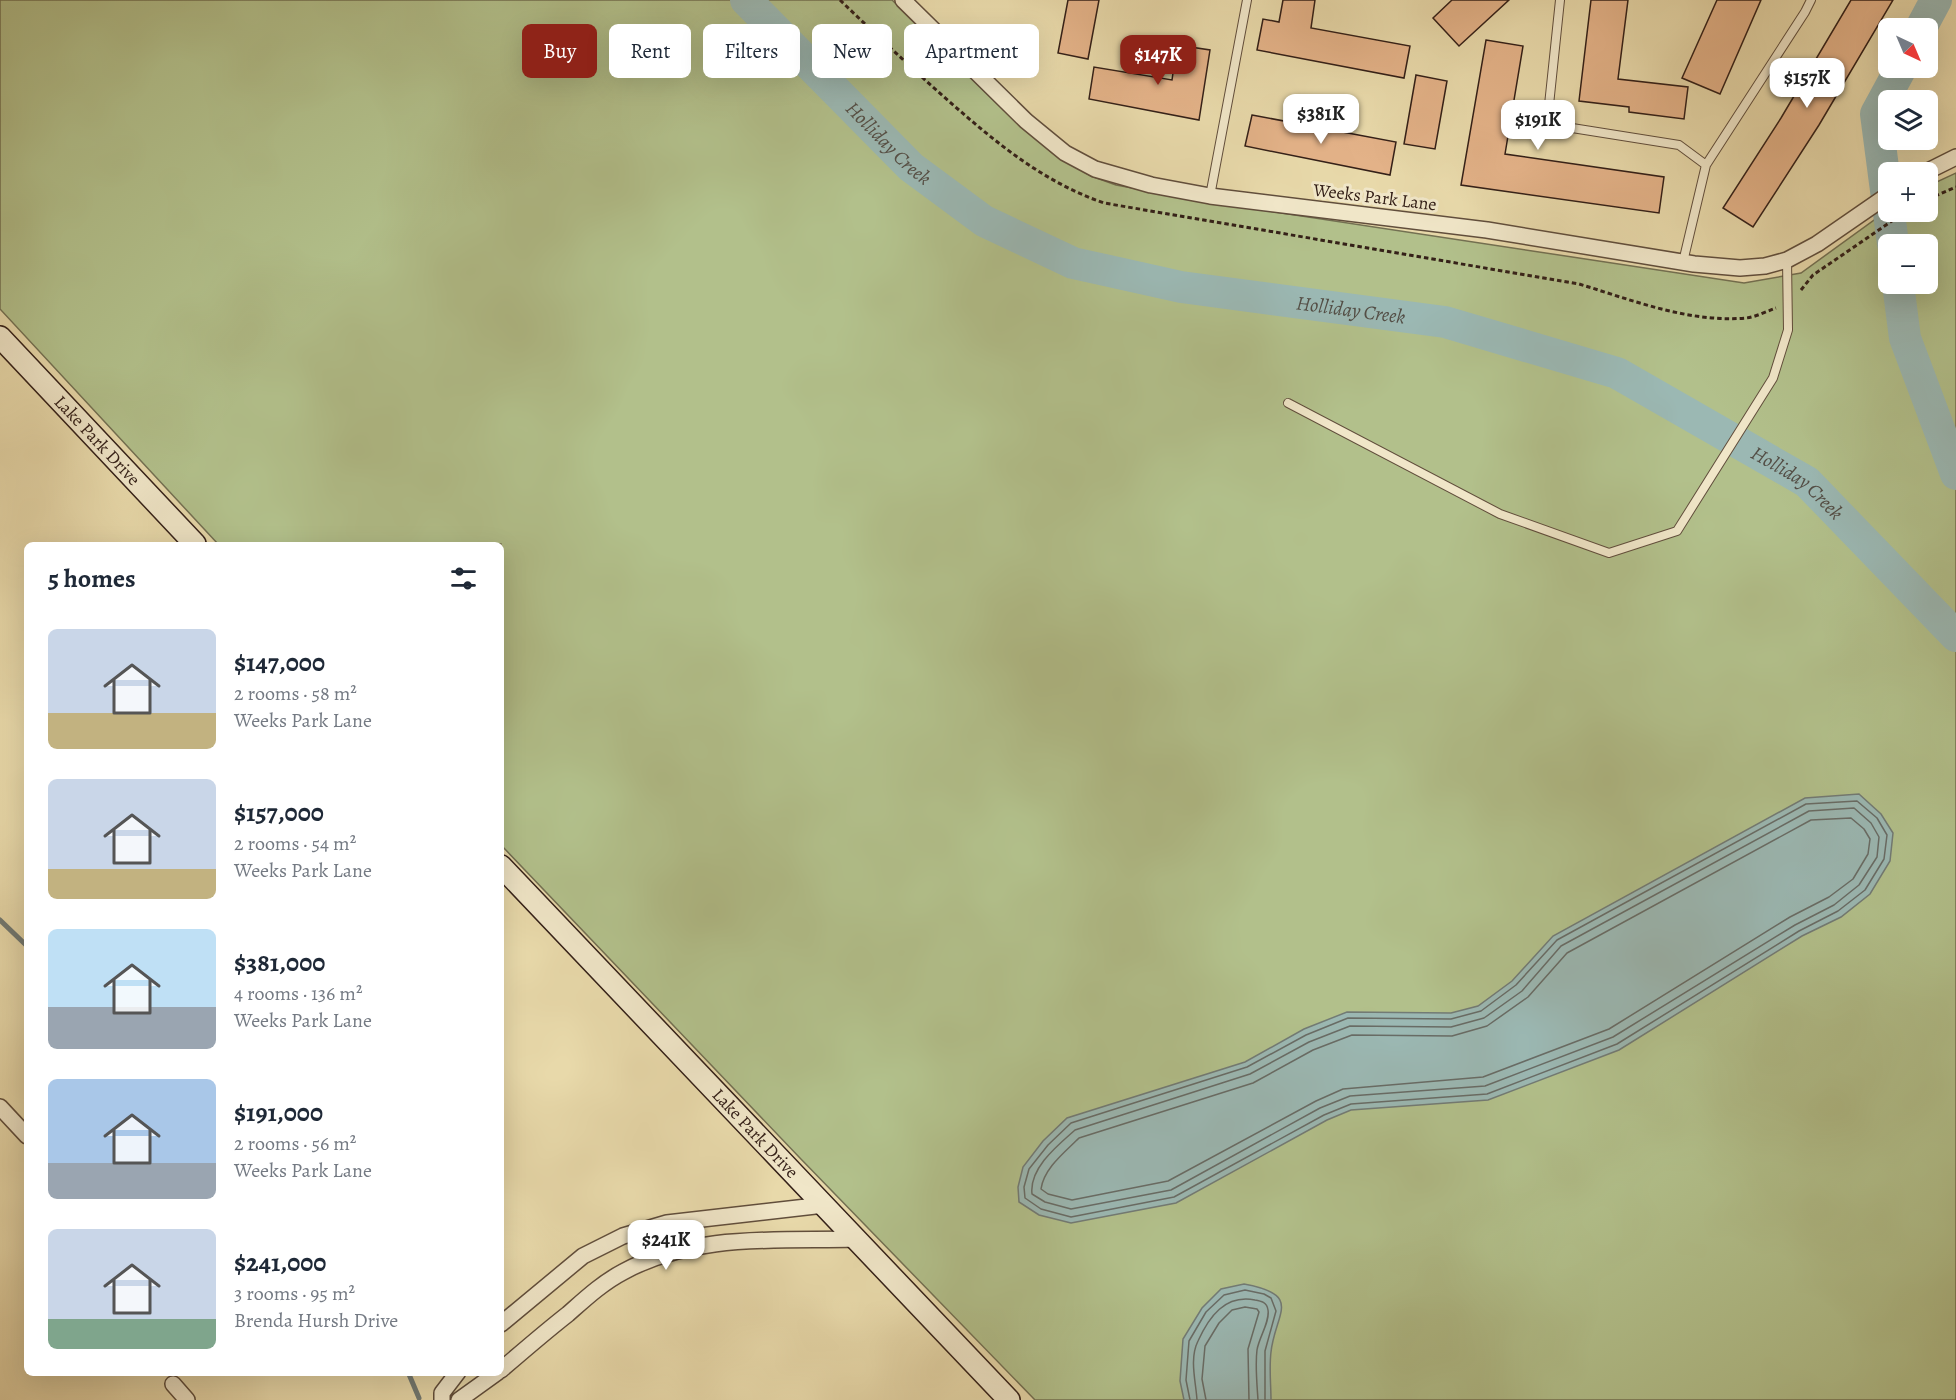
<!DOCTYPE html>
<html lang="en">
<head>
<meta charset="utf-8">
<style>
	:root { --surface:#fff; --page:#f6f6f7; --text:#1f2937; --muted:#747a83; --accent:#8f2418 }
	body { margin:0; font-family:Alegreya,serif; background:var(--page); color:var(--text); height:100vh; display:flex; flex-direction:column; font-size:22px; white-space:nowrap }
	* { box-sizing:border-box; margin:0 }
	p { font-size:20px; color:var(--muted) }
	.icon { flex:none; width:33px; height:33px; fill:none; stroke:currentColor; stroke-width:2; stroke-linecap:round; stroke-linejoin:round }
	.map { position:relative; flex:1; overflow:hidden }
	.side { position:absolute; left:24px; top:542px; width:480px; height:834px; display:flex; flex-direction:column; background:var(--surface); border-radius:9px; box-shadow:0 6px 24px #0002 }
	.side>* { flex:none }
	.hud { position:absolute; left:522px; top:24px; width:570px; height:54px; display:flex; gap:12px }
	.needle { width:39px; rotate:136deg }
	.controls { position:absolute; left:1878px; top:18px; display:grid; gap:12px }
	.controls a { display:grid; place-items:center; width:60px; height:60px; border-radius:9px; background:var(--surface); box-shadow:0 6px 24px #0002; font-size:30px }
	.price { position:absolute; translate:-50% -51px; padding:0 14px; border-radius:12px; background:#fff; color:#222; font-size:20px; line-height:39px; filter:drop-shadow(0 2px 3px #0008) }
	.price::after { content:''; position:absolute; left:50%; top:36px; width:18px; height:14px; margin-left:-9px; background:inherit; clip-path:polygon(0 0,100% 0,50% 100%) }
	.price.on { background:var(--accent); color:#fff }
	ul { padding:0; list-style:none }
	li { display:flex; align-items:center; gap:18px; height:150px; padding:0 24px }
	li span { display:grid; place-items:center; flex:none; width:168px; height:120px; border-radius:9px; color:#555 }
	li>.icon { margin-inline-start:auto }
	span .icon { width:72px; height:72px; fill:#fffc; stroke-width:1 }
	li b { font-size:26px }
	h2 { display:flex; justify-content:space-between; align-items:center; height:72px; padding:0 24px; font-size:26px }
	.chip { padding:0 21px; border-radius:9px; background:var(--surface); box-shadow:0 6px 24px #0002; font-size:21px; line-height:54px }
	.chip.on { background:var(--accent); color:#fff }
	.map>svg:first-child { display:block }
</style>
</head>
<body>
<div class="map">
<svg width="1956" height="1400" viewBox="0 0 1956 1400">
	<rect width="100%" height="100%" fill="#e8d9aa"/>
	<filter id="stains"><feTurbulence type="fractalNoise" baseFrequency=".00333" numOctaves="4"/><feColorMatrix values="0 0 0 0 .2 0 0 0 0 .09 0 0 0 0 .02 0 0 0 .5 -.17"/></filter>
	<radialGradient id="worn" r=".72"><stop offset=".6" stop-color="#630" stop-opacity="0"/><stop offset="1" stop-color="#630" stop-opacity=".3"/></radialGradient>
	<!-- green -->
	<path fill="#b2c08b" stroke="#737052" stroke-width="1.5" fill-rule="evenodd" d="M0 0H892L1051 152 1091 176 1116 185 1209 202 1744 283 1801 273 1888 210V212H1928V186L1956 173V1400H1035L799 1157 501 845V544H218L0 309ZM1888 244H1928V284H1888Z"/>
	<!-- water -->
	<path fill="#9bb8b3" stroke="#727b75" stroke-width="1.5" d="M1859 794 1881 814 1893 833 1890 861 1870 894 1841 917 1802 936 1619 1050 1488 1100 1351 1110 1327 1120 1176 1203 1071 1223 1039 1215 1019 1202 1018 1187 1023 1167 1043 1141 1067 1118 1245 1062 1304 1029 1347 1012 1451 1013 1478 1006 1512 981 1553 936 1805 798Z
		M1244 1284C1304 1295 1275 1313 1271 1352 1269 1368 1271 1385 1271 1400H1184L1180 1381 1183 1339 1202 1308 1221 1289Z"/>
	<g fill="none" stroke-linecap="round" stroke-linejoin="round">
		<!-- shore -->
		<path stroke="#686c66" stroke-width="1.5" d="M1857 801 1877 818 1887 835 1884 859 1865 890 1838 911 1799 931 1617 1044 1487 1094 1351 1104 1324 1115 1174 1197 1071 1217 1041 1209 1025 1198 1024 1187 1029 1169 1048 1145 1071 1123 1247 1067 1306 1035 1348 1018 1451 1019 1481 1011 1516 985 1557 940 1806 804Z
			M1854 808 1871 823 1879 837 1877 857 1859 885 1834 905 1795 925 1613 1037 1485 1086 1350 1096 1320 1108 1171 1190 1071 1209 1045 1202 1032 1194C1029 1168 1058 1145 1075 1130L1250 1074 1309 1042 1350 1026 1451 1027 1484 1018 1522 991 1561 946 1809 811Z
			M1851 818 1864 829 1870 839 1868 854 1853 879 1829 897 1790 917 1609 1029 1483 1077 1343 1089 1316 1101 1168 1181 1072 1200 1048 1194 1041 1189C1044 1168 1065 1152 1079 1138L1253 1083 1313 1050 1352 1035 1452 1036 1487 1026 1528 997 1567 953 1811 820Z
			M1190 1400 1186 1380 1189 1341 1206 1312 1224 1295 1245 1290 1264 1294 1271 1298 1276 1311 1265 1351V1400
			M1197 1400C1196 1382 1189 1359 1198 1341 1209 1317 1225 1294 1255 1300 1261 1301 1267 1302 1268 1310 1270 1322 1259 1337 1257 1350 1255 1365 1257 1384 1258 1400
			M1206 1400 1202 1379 1205 1346 1219 1323 1232 1310 1245 1307 1257 1309 1259 1312 1248 1349 1249 1400"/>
		<!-- stream -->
		<path stroke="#727b75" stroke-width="5" d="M0 920 27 946
			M408 1372 419 1398"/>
		<!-- river -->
		<g stroke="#9bb8b3" stroke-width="32">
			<path id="s1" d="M746 0 911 167 984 221 1073 263 1181 287 1445 322 1617 373 1807 482 1956 636"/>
			<path d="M1921 28 1936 0"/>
			<path d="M1893 244 1876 114 1901 68"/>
			<path d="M1898 284 1905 338 1956 474"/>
		</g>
	</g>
	<!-- building -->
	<path fill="#e3b288" stroke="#342018" stroke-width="1.5" d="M1068 0H1099L1088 59 1058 53Z
		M1283 0H1315L1311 28 1410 46 1404 78 1257 50 1263 19 1279 22Z
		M1452 0H1509L1459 46 1433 18Z
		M1591 0H1628L1618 79 1688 87 1684 119 1629 112V107L1579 101Z
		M1717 0H1761L1720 94 1682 78Z
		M1851 0H1893L1819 125 1753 227 1723 208 1781 118Z
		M1486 40 1523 46 1505 154 1664 177 1659 213 1461 185Z
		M1177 45 1210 50 1199 120 1089 99 1094 67 1172 80Z
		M1416 75 1447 81 1435 149 1404 144Z
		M1252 115 1396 142 1390 175 1245 146Z"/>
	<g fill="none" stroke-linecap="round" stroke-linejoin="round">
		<!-- lane casing -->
		<g stroke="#614e3c" stroke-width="10">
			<path id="lane" d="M1560 0 1547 124 1679 145 1706 165
				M1210 196 1247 0
				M1683 262 1706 165 1805 12 1811 0
				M1288 403 1500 514 1609 553 1677 531 1773 378 1788 330 1787 260"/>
		</g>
		<!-- street casing -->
		<g stroke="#614e3c" stroke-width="18">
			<path id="street" d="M903 0 1026 121 1065 153 1095 169 1151 185 1210 196 1487 230 1694 264 1740 268 1765 266 1787 260 1817 244 1888 195
				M1926 172 1956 157
				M0 1107 27 1136
				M501 1324 583 1256 623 1236 667 1223 824 1205
				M501 1370C523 1351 545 1332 568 1314 585 1299 602 1283 623 1272 694 1233 777 1241 856 1239
				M173 1384 187 1400
				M442 1400V1393L458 1372
				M459 1400 498 1372"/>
		</g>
		<!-- secondary casing -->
		<g stroke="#342018" stroke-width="24">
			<g id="secondary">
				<path id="s2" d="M0 337 195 544"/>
				<path id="s3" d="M501 866 1009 1400"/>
			</g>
		</g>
		<!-- path -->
		<path stroke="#342018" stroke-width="3" stroke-dasharray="4.5 3" stroke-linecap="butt" d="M840 0C871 30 902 59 934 88 986 134 1037 180 1104 203L1579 284C1632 300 1689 323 1746 318 1756 317 1767 311 1776 308
			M1928 199 1956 187
			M1801 290 1813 275 1905 212"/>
		<!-- lane -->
		<use href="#lane" stroke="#f0e6c8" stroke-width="8"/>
		<!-- street -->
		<use href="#street" stroke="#f0e6c8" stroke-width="15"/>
		<!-- secondary -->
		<use href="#secondary" stroke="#f0e6c8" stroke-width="21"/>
	</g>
	<g text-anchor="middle" stroke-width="6" stroke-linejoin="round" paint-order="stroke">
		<!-- street labels -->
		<g font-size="18" fill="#342018" stroke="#f0e6c8">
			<text transform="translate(1375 197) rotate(7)" y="6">Weeks Park Lane</text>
			<text dy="6" stroke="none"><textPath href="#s2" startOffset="142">Lake Park Drive</textPath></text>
			<text dy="6" stroke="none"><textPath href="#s3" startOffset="369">Lake Park Drive</textPath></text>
		</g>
		<!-- water labels -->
		<g font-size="20" font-style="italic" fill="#534e46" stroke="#f0e6c8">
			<text dy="7" stroke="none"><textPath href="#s1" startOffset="202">Holliday Creek</textPath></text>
			<text dy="7" stroke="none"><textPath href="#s1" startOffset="706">Holliday Creek</textPath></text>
			<text dy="7" stroke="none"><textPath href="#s1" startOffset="1192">Holliday Creek</textPath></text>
		</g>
	</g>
	<rect width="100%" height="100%" filter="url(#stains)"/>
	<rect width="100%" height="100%" fill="url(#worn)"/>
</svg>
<div class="controls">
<a><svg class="needle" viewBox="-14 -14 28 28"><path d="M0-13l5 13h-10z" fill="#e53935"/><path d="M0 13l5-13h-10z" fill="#747a83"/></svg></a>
<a><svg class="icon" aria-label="layers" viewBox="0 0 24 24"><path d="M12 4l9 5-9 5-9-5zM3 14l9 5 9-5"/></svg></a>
<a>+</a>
<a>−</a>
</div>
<b class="price on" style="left:1158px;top:86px">$147K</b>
<b class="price" style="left:1807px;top:109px">$157K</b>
<b class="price" style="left:1321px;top:145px">$381K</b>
<b class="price" style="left:1538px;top:151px">$191K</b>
<b class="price" style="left:666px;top:1271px">$241K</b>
<div class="hud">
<a class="chip on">Buy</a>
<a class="chip">Rent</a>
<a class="chip">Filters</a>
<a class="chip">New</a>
<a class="chip">Apartment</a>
</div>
<section class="side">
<h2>5 homes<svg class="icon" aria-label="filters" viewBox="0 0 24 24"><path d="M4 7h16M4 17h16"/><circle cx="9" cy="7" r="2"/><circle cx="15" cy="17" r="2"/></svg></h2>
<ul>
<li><span style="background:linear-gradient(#c9d6e8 70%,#c2b280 0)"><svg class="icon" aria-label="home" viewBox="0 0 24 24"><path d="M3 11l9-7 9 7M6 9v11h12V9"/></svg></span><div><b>$147,000</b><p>2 rooms · 58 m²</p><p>Weeks Park Lane</p></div></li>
<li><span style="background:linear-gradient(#c9d6e8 75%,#c2b280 0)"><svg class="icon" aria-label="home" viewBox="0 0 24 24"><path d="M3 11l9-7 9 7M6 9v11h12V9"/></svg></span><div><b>$157,000</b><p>2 rooms · 54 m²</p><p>Weeks Park Lane</p></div></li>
<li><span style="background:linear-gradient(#bfe0f5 65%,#9aa5b1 0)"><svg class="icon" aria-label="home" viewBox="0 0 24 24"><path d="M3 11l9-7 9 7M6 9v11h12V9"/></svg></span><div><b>$381,000</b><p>4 rooms · 136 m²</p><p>Weeks Park Lane</p></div></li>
<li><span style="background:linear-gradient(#a9c7e8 70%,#9aa5b1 0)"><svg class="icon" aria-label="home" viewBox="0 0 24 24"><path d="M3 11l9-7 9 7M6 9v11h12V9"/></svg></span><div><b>$191,000</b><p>2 rooms · 56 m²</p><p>Weeks Park Lane</p></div></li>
<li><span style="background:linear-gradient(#c9d6e8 75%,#7fa58c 0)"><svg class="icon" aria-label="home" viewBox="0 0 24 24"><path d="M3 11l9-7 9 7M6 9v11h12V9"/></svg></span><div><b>$241,000</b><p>3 rooms · 95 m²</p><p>Brenda Hursh Drive</p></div></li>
</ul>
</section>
</div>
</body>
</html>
